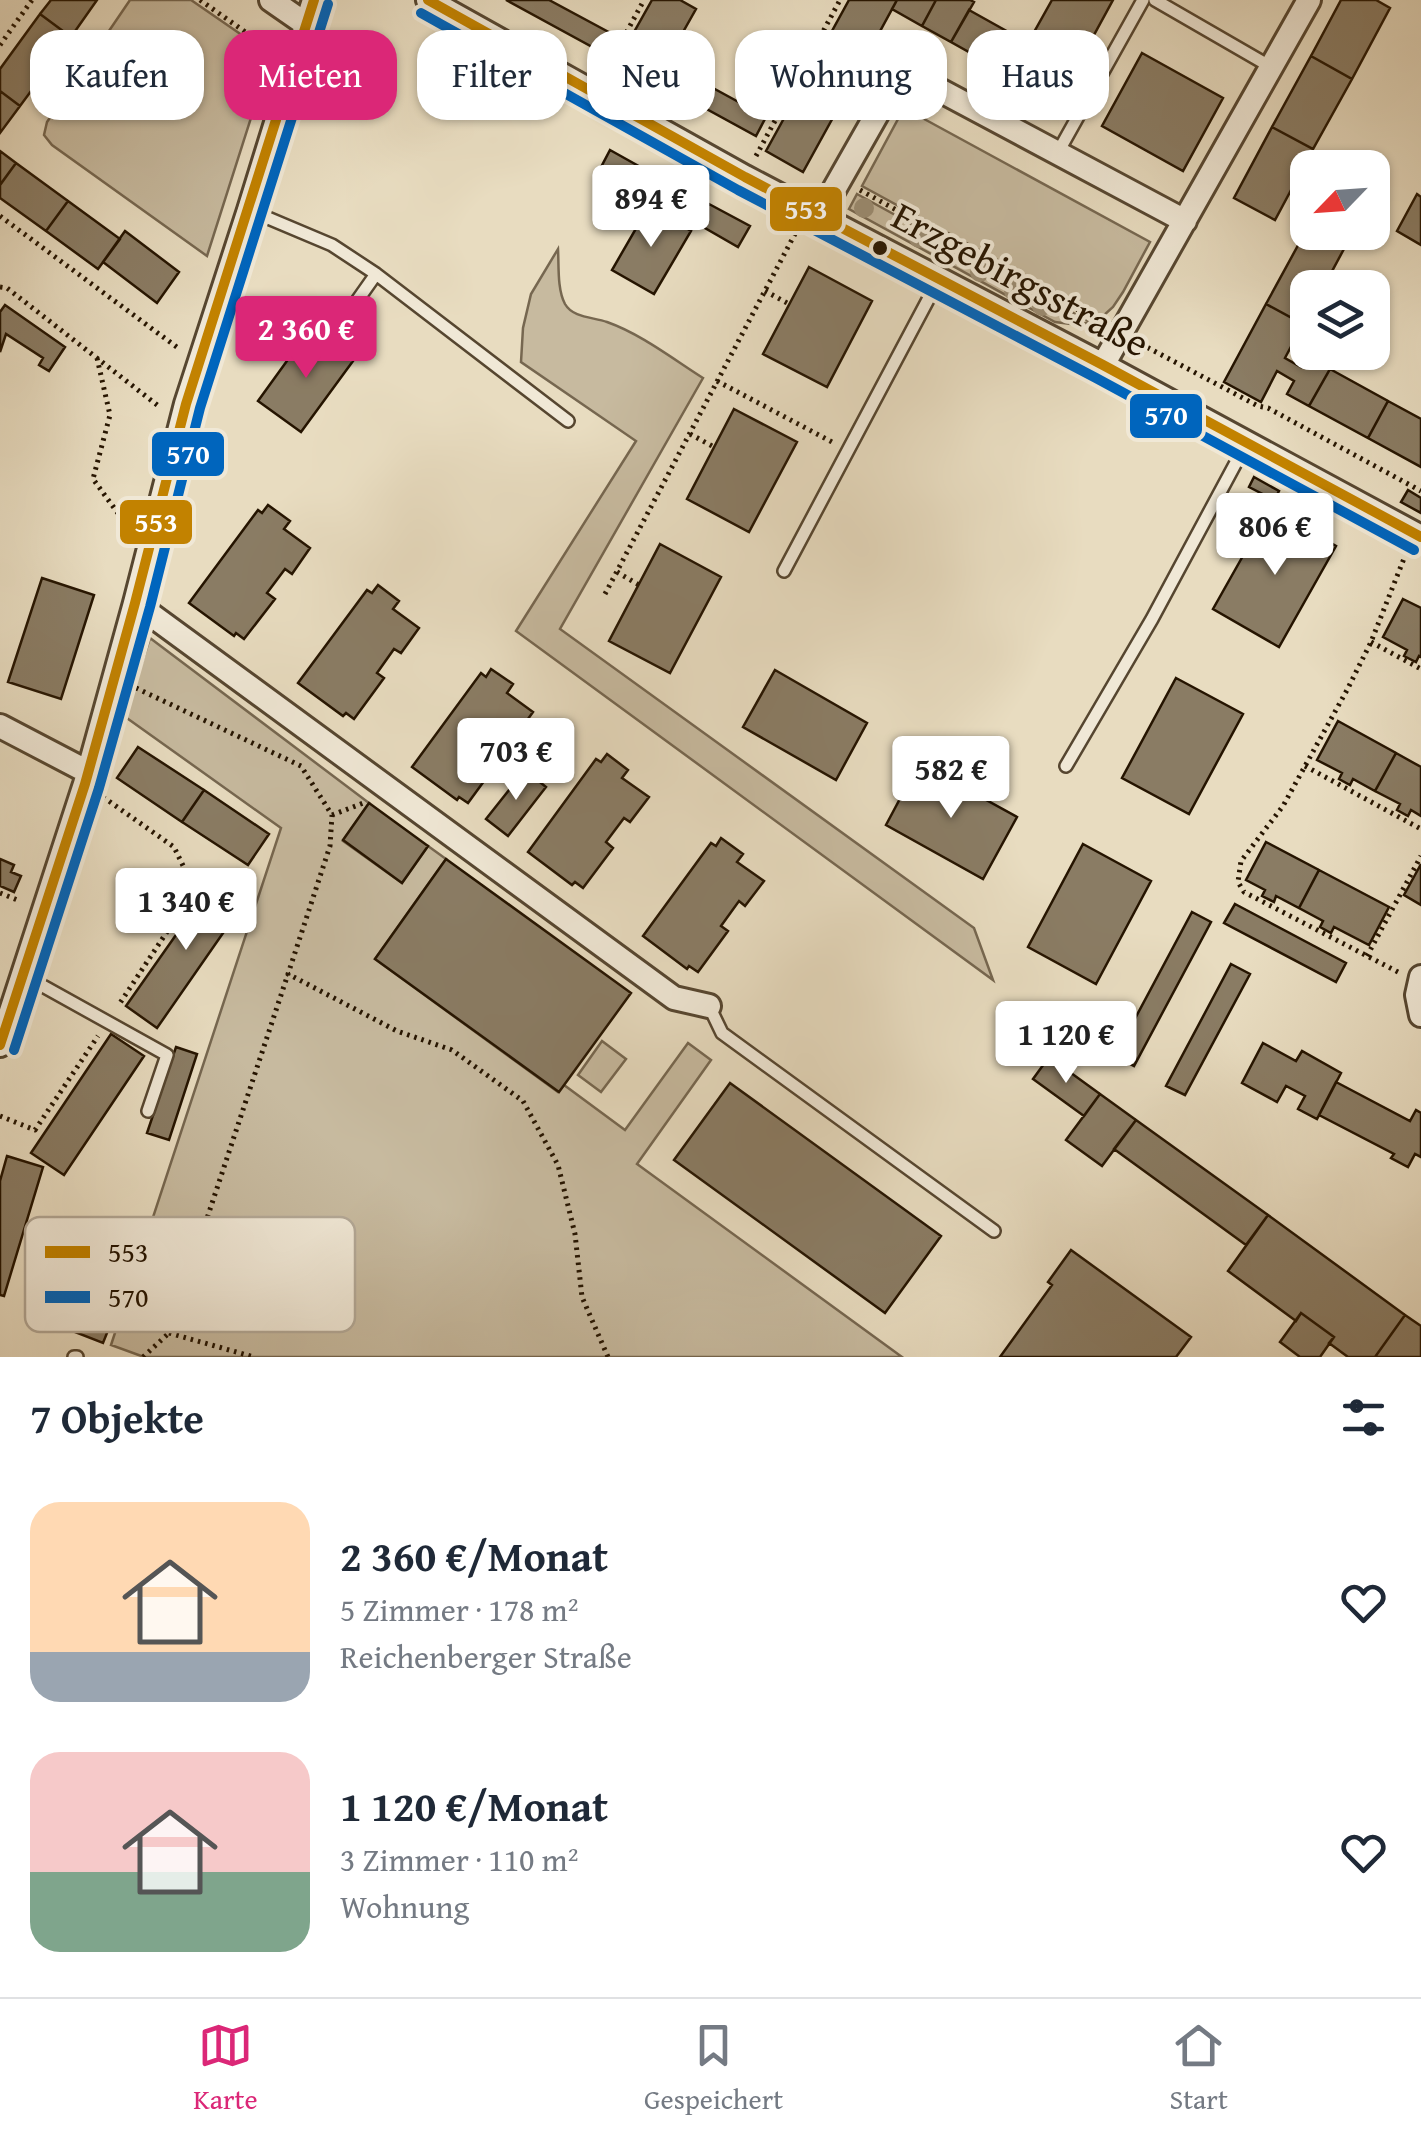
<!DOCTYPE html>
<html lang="de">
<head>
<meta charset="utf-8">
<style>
	:root { --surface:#fff; --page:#f2f2f3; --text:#1f2937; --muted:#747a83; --line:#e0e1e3; --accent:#db2777 }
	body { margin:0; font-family:"Gentium Book Plus",serif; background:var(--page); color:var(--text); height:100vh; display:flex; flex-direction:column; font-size:38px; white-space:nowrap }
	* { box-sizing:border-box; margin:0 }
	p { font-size:32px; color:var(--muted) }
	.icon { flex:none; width:55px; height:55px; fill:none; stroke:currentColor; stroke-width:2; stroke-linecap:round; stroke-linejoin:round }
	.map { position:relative; height:1357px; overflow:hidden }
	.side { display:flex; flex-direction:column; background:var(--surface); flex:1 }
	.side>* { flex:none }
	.top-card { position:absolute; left:30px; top:30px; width:1362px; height:90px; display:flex; gap:20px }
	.needle { width:65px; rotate:245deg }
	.tools { position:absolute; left:1290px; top:150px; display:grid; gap:20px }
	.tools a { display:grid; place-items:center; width:100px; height:100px; border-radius:20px; background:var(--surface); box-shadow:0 2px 8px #0004; font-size:50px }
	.price { position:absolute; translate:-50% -85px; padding:0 22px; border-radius:10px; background:#fff; color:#222; font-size:32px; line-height:65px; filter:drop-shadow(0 2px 5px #0008) }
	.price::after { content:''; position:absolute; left:50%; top:60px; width:30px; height:22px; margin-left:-15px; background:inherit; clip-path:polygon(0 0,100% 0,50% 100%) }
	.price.selected { background:var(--accent); color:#fff }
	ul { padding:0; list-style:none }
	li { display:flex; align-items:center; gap:30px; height:250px; padding:0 30px }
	li span { display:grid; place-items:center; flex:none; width:280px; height:200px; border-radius:30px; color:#555 }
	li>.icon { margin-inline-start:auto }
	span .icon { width:120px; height:120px; fill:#fffc; stroke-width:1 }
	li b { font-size:42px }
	h2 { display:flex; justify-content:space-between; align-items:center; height:120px; padding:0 30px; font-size:42px }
	.tag { padding:0 35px; border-radius:30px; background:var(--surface); box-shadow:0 2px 8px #0004; font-size:35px; line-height:90px }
	.tag.selected { background:var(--accent); color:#fff }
	.menu { display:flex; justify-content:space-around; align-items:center; height:140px; border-top:2px solid var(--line); background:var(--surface); font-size:28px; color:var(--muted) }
	.menu a { display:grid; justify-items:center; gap:5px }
	.menu .selected { color:var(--accent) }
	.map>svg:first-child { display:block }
</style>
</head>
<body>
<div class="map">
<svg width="1421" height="1357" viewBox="0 0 1421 1357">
	<rect width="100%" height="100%" fill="#e8dcc0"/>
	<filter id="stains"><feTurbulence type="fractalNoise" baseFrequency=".002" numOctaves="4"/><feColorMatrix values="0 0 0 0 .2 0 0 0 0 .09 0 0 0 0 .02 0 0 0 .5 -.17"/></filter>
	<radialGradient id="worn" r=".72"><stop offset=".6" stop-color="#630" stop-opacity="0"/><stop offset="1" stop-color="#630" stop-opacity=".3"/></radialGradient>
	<!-- green -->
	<path fill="#c7ba9f" stroke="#766750" stroke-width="2.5" d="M130 0H191L271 55 207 256 52 145 44 135 47 122Z
		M904 108 1150 242 1123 292 1113 307 1102 317 862 186Z
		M857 194 1090 322 1079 325 1055 322 849 209Z
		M558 249C559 265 557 289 565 304 573 318 593 317 607 322 641 334 673 359 703 378L560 629 974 928 993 980 516 631 636 441 521 362 523 328 531 294Z
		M150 638 369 803 343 841 402 883 428 846 446 859 375 959 558 1092 564 1085 625 1130 688 1043 711 1060 637 1164 902 1357H144L111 1345 281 828 124 716Z
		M602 1041 626 1059 601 1092 578 1075Z"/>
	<!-- building -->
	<path fill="#8a7c64" stroke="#251400" stroke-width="2.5" d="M51 0H97L71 37 40 14Z
		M506 0H549L616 36 607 55Z
		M652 0H680L696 9 657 78 620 57Z
		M849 0H897L841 103 804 82Z
		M897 0H936L922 26 892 9Z
		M936 0H970L974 2 951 42 922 26Z
		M1052 0H1113L1058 101 1010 75Z
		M1341 0H1376L1390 8 1352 79 1311 56Z
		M969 10 1028 43 1010 75 951 42Z
		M40 14 71 37 20 106 0 91V69Z
		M1142 53 1223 98 1183 171 1102 126Z
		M1311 56 1352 79 1313 149 1272 127Z
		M680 70 766 117 756 136 670 89Z
		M804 82 841 103 803 172 766 151Z
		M0 91 20 106 0 133Z
		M1272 127 1313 149 1275 220 1234 198Z
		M610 150 651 173 639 193 599 171Z
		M0 151 16 163 0 185Z
		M16 163 68 201 46 231 0 198V185Z
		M1417 194 1421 197V245L1397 231Z
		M68 201 120 239 98 269 46 231Z
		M709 204 750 226 738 247 698 224Z
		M649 206 691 231 654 294 612 270Z
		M1308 227V232H1318L1345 247 1323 288H1308V316L1303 324 1266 304Z
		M125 231 179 272 157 303 103 262Z
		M809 267 872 301 827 387 763 354Z
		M1266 304 1303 324 1285 358 1301 367 1307 357 1330 369 1309 406 1287 394 1294 381 1277 371 1261 402 1224 382Z
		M5 305 65 347 49 371 39 365 43 358 6 334 0 352V312Z
		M310 329 353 361 301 432 258 401Z
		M1330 369 1388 401 1368 438 1309 406Z
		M1388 401 1421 419V467L1368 438Z
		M734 409 797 442 749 532 687 499Z
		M1254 477 1279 491 1274 500 1249 487Z
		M1408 490 1421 498V513L1401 502Z
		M268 505 290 521 284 529 310 548 292 574 285 569 267 593 275 599 244 639 236 633 234 636 189 603 258 510 262 513Z
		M1270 508 1336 546 1279 647 1213 609Z
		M660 544 721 577 670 673 609 641Z
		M42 578 94 595 61 699 8 682Z
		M378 585 399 601 393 609 419 628 401 653 394 649 377 673 384 678 354 719 346 713 343 716 298 683 367 590 372 593Z
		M1403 599 1421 608V657L1419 656 1416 662 1404 656 1407 650 1383 637Z
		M491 669 513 684 507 693 533 712 515 737 509 732 491 757 498 762 468 803 459 797 457 800 412 767 481 673 486 677Z
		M775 670 867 723 836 780 743 727Z
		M1176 678 1243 714 1189 814 1122 778Z
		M1338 721 1396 753 1375 791 1353 779 1350 785 1339 779 1342 773 1317 760Z
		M138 747 204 790 182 822 117 778Z
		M1396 753 1421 767V816L1411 810 1408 816 1397 810 1400 804 1375 791Z
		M607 754 628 770 622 778 649 797 630 822 624 818 606 842 613 848 583 888 575 882 572 885 528 852 596 759 601 762Z
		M919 763 1017 817 983 879 886 825Z
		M525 770 546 787 508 836 486 819Z
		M204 790 269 834 248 865 182 822Z
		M369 803 428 846 402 883 343 840Z
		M721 838 743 854 737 862 764 881 745 906 739 901 721 926 728 931 698 972 689 966 687 969 643 936 711 843 716 846Z
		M1266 842 1319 870 1299 908 1276 896 1274 902 1262 896 1265 890 1246 880Z
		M1083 844 1151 881 1096 984 1028 947Z
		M0 859 14 865 11 872 21 876 14 892 0 886Z
		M446 859 631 993 559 1092 375 959Z
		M1421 864V905L1404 895Z
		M1319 870 1389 907 1369 945 1334 927 1331 933 1320 927 1323 921 1299 908Z
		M216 878 246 900 157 1028 126 1006Z
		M1235 904 1346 963 1336 982 1224 923Z
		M1192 912 1211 922 1134 1066 1115 1056Z
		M1231 964 1250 974 1185 1095 1166 1086Z
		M111 1034 144 1056 64 1175 31 1153Z
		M1263 1043 1296 1061 1302 1051 1341 1073 1317 1119 1298 1109 1305 1096 1286 1086 1277 1102 1242 1083Z
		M176 1047 197 1054 169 1140 147 1133Z
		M1049 1057 1100 1094 1084 1116 1033 1079Z
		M1336 1082 1410 1121 1416 1110 1421 1113V1157L1415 1154 1408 1167 1391 1158 1394 1154 1319 1115Z
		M730 1083 941 1236 885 1313 674 1160Z
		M1100 1094 1136 1120 1102 1166 1066 1140Z
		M1136 1120 1268 1215 1246 1245 1114 1149Z
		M7 1156 43 1167 4 1296 0 1295V1181Z
		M1268 1215 1405 1315 1375 1357H1348L1329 1343 1334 1337 1301 1313 1296 1321 1228 1271Z
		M1071 1250 1191 1337 1176 1357H1000L1052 1285 1048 1282Z
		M64 1305 111 1323 103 1343 57 1325Z
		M1301 1313 1334 1337 1320 1357H1300L1280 1342Z
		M1405 1315 1421 1326V1357H1375Z"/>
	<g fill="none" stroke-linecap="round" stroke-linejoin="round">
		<!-- service casing -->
		<g stroke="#564630" stroke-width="16">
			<path id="service" d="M1155 0 1271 67
				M1057 154 1143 0
				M249 210 332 245 376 274 568 421
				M340 325 376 274
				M784 571 939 279
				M1066 766 1152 619 1247 442
				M23 975 167 1055 148 1111
				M709 1006 722 1033 994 1231
				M74 1357H77"/>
		</g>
		<!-- minor casing -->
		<g stroke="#564630" stroke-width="28">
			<path id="minor" d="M271 0 307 25
				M428 0 745 177 1103 365 1421 537
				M819 216 902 70 1185 221
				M1103 365 1309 0
				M135 603 674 998 709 1006
				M0 726 88 772
				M1421 977 1417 995 1421 1015
				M0 1045 85 784 135 603 186 404 249 210 314 0"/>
		</g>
		<!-- path -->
		<path stroke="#251400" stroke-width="5" stroke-dasharray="2.5 5" stroke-linecap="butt" d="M200 0 275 53
			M0 45 32 0
			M605 72 644 0
			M756 156 840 0
			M860 190 1100 322
			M0 216 178 348
			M0 287 7 288 161 408
			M765 291 789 304
			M1141 344 1258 406 1268 408 1421 491
			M97 358 110 415 93 479 128 527
			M717 381 834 443
			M690 434 714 447
			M617 572 639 585
			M605 594 797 230
			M1371 642 1421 669
			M136 688 301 766 332 815 330 846 288 974 397 1031 452 1050 523 1101 558 1165 575 1234 582 1297 608 1357
			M1305 766 1421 829
			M103 797 174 847 190 880 180 912 118 1006
			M332 815 366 802
			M0 893 20 901
			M1367 956 1421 856
			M1398 972 1244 892 1238 882 1241 861 1283 806 1347 690 1371 642 1405 556
			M0 1116 35 1130 98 1036
			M169 1333 254 1357
			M143 1357 169 1333 288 974"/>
		<!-- service -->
		<use href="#service" stroke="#f0e8d6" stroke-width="11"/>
		<!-- minor -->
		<use href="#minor" stroke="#f0e8d6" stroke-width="22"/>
		<!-- bus-1 casing -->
		<g stroke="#f0e8d6" stroke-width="18">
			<path id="bus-1" d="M428 0 745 177 1103 365 1421 537
				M0 1045 85 784 135 603 186 404 314 0"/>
		</g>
		<!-- bus-2 casing -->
		<g stroke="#f0e8d6" stroke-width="18">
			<path id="bus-2" d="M421 13 738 190 1096 378 1414 550
				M14 1050 99 788 150 607 200 408 328 4"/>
		</g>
		<!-- bus-1 -->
		<use href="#bus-1" stroke="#c28200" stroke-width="10"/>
		<!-- bus-2 -->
		<use href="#bus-2" stroke="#0065bd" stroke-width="10"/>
	</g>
	<!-- trees -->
	<g fill="#9c8e75">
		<circle cx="864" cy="208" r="10"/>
		<circle cx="919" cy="238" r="10"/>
		<circle cx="950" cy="256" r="10"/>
		<circle cx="980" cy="272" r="10"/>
		<circle cx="1014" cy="291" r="10"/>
		<circle cx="1042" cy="306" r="10"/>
	</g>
	<!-- markers -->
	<circle fill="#251400" stroke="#f0e8d6" stroke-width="4" cx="880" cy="248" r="9"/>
	<g text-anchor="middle" stroke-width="8" stroke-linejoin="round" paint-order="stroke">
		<!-- street labels -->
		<g font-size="40" fill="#251400" stroke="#f0e8d6">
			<text transform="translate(1021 279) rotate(28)" y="14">Erzgebirgsstraße</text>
		</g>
	</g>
	<!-- legend -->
	<rect x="25" y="1217" width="330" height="115" rx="15" fill="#f0e8d6" stroke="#b3a896" stroke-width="2.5"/>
	<rect x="45" y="1246" width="45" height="12" fill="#c28200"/>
	<rect x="45" y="1291" width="45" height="12" fill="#0065bd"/>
	<g font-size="28" fill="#251400">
		<text x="108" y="1262">553</text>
		<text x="108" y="1307">570</text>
	</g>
	<g stroke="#f0e8d6" stroke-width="4">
		<rect x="768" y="185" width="76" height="48" rx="10" fill="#c28200"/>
		<rect x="1128" y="392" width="76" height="48" rx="10" fill="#0065bd"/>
		<rect x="150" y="430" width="76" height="48" rx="10" fill="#0065bd"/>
		<rect x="118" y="498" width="76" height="48" rx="10" fill="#c28200"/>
	</g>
	<g font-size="28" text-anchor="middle" font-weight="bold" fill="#fff">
		<text x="806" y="219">553</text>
		<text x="1166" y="425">570</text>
		<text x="188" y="464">570</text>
		<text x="156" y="532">553</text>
	</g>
	<rect width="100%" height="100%" filter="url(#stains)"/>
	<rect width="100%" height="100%" fill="url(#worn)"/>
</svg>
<div class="tools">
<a><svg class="needle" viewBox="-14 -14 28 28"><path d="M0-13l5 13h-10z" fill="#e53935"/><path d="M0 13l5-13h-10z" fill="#747a83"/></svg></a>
<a><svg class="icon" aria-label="layers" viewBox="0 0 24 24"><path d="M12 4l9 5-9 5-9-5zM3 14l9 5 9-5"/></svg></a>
</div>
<b class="price" style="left:651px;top:250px">894 €</b>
<b class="price selected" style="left:306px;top:381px">2 360 €</b>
<b class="price" style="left:1275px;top:578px">806 €</b>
<b class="price" style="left:516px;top:803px">703 €</b>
<b class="price" style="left:951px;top:821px">582 €</b>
<b class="price" style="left:186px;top:953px">1 340 €</b>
<b class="price" style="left:1066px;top:1086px">1 120 €</b>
<div class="top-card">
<a class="tag">Kaufen</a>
<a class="tag selected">Mieten</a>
<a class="tag">Filter</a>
<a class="tag">Neu</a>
<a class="tag">Wohnung</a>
<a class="tag">Haus</a>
</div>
</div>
<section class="side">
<h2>7 Objekte<svg class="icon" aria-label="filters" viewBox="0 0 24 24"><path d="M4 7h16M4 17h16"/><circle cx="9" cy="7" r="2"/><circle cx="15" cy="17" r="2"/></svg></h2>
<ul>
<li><span style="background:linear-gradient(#ffd9b3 75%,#9aa5b1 0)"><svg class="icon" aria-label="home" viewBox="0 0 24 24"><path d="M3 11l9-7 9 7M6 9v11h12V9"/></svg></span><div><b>2 360 €/Monat</b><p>5 Zimmer · 178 m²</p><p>Reichenberger Straße</p></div><svg class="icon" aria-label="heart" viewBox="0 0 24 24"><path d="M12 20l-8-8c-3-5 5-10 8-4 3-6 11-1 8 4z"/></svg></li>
<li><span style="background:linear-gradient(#f6c9c9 60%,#7fa58c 0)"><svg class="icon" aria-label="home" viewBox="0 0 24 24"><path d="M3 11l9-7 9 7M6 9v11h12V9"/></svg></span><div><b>1 120 €/Monat</b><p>3 Zimmer · 110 m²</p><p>Wohnung</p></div><svg class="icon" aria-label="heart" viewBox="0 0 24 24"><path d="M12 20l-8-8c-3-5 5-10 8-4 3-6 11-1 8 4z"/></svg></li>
</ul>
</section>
<nav class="menu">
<a class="selected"><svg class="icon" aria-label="map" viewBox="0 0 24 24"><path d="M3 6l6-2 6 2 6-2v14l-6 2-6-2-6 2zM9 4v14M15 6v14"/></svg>Karte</a>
<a><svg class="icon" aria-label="saved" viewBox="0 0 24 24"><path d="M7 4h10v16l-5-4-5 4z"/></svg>Gespeichert</a>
<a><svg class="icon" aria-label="home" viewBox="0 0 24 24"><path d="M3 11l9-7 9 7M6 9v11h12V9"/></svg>Start</a>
</nav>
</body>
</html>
